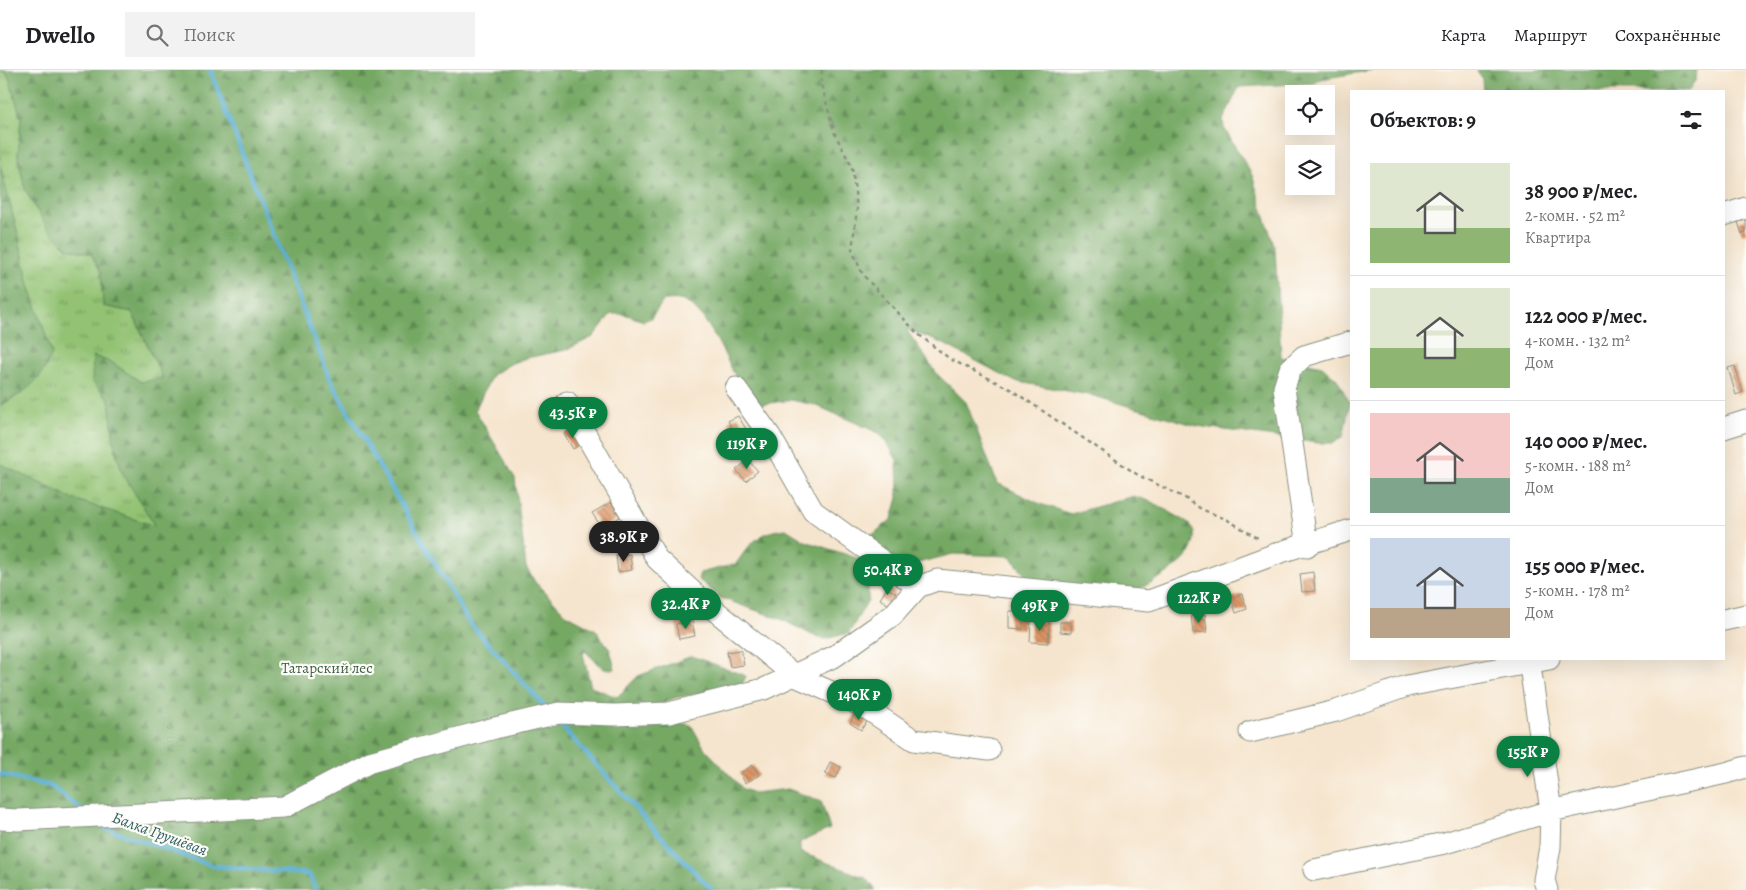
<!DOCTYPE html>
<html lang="ru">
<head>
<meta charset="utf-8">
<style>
	:root { --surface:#fff; --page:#f2f2f2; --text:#202124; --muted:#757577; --line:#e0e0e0; --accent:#0b8043 }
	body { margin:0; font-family:Alegreya,serif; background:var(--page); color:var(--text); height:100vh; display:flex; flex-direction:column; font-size:19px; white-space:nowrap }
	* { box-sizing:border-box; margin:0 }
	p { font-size:16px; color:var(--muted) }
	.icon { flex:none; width:28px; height:28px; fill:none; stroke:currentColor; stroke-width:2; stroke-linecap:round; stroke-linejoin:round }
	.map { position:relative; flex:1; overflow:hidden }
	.side { position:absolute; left:1350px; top:20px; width:375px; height:570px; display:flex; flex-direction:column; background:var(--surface); border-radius:0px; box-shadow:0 5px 20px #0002 }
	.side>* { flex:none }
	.controls { position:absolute; left:1285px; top:15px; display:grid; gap:10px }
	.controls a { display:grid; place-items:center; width:50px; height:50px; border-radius:0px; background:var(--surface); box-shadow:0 5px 20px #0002; font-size:25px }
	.price { position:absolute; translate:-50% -42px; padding:0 11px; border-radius:18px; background:var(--accent); color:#fff; font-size:16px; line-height:32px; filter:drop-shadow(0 1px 2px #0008) }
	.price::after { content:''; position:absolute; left:50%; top:30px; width:15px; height:11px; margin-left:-8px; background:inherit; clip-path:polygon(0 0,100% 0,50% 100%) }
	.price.on { background:#222; color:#fff }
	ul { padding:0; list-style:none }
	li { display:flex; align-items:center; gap:15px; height:125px; padding:0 20px }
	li+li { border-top:1px solid var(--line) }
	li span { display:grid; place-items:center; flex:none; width:140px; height:100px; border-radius:0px; color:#555 }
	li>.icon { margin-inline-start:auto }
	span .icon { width:60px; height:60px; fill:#fffc; stroke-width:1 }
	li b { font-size:21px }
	h2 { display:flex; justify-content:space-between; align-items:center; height:60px; padding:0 20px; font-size:21px }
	header { display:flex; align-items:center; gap:30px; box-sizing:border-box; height:70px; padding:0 25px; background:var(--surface); border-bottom:1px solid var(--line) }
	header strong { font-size:24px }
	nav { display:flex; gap:28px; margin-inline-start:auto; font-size:18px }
	.search { width:350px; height:45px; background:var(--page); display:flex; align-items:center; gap:12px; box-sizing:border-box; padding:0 18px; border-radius:0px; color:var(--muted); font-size:19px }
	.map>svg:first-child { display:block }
</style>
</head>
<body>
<header>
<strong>Dwello</strong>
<div class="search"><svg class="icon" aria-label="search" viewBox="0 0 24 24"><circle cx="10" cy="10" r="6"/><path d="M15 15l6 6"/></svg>Поиск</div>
<nav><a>Карта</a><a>Маршрут</a><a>Сохранённые</a></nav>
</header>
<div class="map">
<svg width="1746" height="820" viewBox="0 0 1746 820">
	<defs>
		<pattern id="grass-tufts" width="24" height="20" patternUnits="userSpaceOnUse" patternTransform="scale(1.25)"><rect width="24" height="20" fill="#92c272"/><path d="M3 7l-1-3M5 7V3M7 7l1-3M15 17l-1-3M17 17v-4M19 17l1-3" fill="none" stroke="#779f5e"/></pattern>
		<pattern id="forest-firs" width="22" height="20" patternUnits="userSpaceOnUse" patternTransform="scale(1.25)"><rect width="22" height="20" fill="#75a864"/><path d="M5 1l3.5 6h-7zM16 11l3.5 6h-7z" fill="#5f8a53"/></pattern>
		<pattern id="building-back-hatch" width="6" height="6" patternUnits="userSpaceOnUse" patternTransform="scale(1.25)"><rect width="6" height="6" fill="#dd9565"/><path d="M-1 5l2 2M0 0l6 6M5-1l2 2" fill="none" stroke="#b37b54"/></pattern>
	</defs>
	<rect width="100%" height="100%" fill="#fdfcf7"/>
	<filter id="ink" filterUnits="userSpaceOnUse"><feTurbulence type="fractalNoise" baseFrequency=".02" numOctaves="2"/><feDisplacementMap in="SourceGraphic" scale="10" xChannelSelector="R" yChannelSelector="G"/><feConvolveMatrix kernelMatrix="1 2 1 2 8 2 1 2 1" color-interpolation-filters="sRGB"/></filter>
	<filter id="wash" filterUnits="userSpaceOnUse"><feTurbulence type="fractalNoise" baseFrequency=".0096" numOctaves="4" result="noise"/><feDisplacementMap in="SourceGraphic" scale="20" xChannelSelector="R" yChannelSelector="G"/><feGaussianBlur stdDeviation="1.12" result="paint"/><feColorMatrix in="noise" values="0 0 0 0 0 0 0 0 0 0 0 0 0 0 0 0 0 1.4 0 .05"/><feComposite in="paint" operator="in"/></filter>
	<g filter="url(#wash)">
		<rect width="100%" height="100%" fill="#f6e5ce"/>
		<!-- grass -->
		<path fill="url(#grass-tufts)" stroke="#588053" d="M0 1 8 4 21 48 18 87 25 119 35 138 67 178 91 184 101 201 103 236 132 242 163 309 141 312 111 292 92 311 109 329 115 379 122 402 155 456 73 429 0 394V335L23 323 44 258 35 236 28 211 19 168 0 96Z"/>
		<!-- forest -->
		<path fill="url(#forest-firs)" stroke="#4a724c" d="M0 0H1373L1321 9 1315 13 1239 17 1223 50 1224 58 1252 105 1275 179 1281 287 1322 296 1337 309 1350 333 1343 367 1333 373H1317L1197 356 1094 326 1014 311 944 274 906 259 937 304 966 332 997 413 1040 434 1071 444 1134 426 1152 432 1189 453 1194 460C1195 469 1193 478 1187 486 1181 496 1149 515 1138 519L1044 525 1009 486 953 484 910 495 884 485 871 466 892 449 898 428 897 390 886 371 879 363 815 335 791 330 756 335C752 330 747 326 743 320 728 297 708 237 680 230 675 229 669 230 664 230L651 248 644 251 624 244H611L593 267 566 280 526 288 512 293 492 305 475 340 515 408 526 497 535 512 566 544 596 560 610 580 615 599H604L585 581 583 584 591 617 617 627 638 606 692 586 746 606 742 615 674 628 644 643H600L629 657 667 651 691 655 705 679 743 719 754 723 788 719 821 731 830 759 800 772V782L866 808 876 820H0V394L73 429 155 456 122 402 115 379 109 329 92 311 93 286 111 292 141 312 163 308 132 242 103 236 101 202 91 184 67 178 48 159 25 119 18 87 21 48 8 4Z
			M1477 0H1697L1696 9 1689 21H1483L1482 9Z
			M0 96 19 168 28 211 52 284C40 313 26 321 0 335Z
			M786 459 805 471 869 492 868 530 849 563 825 569 818 568 783 550 721 528 698 509 700 503 736 494C750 473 760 461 786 459Z"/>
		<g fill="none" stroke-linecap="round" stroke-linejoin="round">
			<!-- stream -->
			<path stroke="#57add3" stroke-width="4.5" d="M210 0 331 312 468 551 547 639
				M557 651 655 760 712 820
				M0 704 51 716 82 740
				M100 754 105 758 214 796 309 804 316 820"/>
		</g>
		<g id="blocks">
			<!-- building -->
			<path fill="url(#building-back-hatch)" d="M1746 150V163L1742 164 1738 152Z
				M1735 296 1743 322 1736 325 1728 298Z
				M738 346 746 359 735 365 728 351Z
				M572 359 581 374 573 379 564 364Z
				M748 390 758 401 746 411 736 400Z
				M611 432 620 447 602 458 592 443Z
				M630 484 632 500 618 502 616 485Z
				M1313 502 1315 521 1302 522 1300 504Z
				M887 518 896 523 889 535 880 529Z
				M1242 524 1247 539 1236 543 1231 528Z
				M1009 541H1023V559L1009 558Z
				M1205 544 1207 562 1193 563 1191 545Z
				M692 551 695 566 679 569 676 554Z
				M1031 551 1049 552 1048 573 1030 572Z
				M1060 552H1071V563L1060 562Z
				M741 580 744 595 730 597 727 582Z
				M856 642 868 650 861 660 850 653Z
				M830 692 841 697 836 708 825 704Z
				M753 695 759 705 745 713 740 703Z"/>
		</g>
	</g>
	<g filter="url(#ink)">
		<use href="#blocks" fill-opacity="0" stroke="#8a9181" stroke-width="1"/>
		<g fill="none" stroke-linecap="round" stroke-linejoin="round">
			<!-- minor casing -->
			<g stroke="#8a9181" stroke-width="23">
				<path id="minor" d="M1724 145 1746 138
					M736 318 770 366 813 441 918 517
					M567 332 657 489 696 525 795 606 863 636 914 670 989 680
					M1724 358 1746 351
					M1307 476 1284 318 1290 299 1304 286 1351 272
					M1724 550 1746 545
					M1529 589 1551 741 1550 777 1544 810 1547 820
					M1250 662 1336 641 1407 616 1549 589
					M0 749 18 750 284 737 370 692 495 658 559 643 614 645 669 643 764 619 835 586 893 545 918 517 937 510 1149 531 1281 482 1351 460
					M1314 800 1445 773 1551 741 1726 703 1746 697"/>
			</g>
			<!-- path -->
			<path stroke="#8a9181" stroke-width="2.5" stroke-dasharray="4 4" stroke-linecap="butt" d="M822 0 821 12 834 62 852 97 857 139 852 180 863 205 918 264 950 289 1010 319 1138 405 1185 428 1201 439 1226 449 1261 470"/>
			<!-- minor -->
			<use href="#minor" stroke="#fff" stroke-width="21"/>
		</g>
	</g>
	<g text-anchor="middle" stroke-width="4.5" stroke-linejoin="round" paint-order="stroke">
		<!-- park labels -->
		<g font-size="15" fill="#3c5e44" stroke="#fdfcf7">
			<text x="327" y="603">Татарский лес</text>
		</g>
		<!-- water labels -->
		<g font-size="16" font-style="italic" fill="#305f64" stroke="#fdfcf7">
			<text transform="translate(160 763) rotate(20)" y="6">Балка Грушёвая</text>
		</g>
	</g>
</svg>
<div class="controls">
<a><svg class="icon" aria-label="locate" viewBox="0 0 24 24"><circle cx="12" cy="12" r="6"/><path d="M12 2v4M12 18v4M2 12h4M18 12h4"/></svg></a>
<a><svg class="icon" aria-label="layers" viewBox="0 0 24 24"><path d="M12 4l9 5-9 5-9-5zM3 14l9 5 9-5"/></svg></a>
</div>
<b class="price" style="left:573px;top:369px">43.5K ₽</b>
<b class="price" style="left:747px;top:400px">119K ₽</b>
<b class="price on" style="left:624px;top:493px">38.9K ₽</b>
<b class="price" style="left:888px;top:526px">50.4K ₽</b>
<b class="price" style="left:1199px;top:554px">122K ₽</b>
<b class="price" style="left:686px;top:560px">32.4K ₽</b>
<b class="price" style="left:1040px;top:562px">49K ₽</b>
<b class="price" style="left:859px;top:651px">140K ₽</b>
<b class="price" style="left:1528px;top:708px">155K ₽</b>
<section class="side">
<h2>Объектов: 9<svg class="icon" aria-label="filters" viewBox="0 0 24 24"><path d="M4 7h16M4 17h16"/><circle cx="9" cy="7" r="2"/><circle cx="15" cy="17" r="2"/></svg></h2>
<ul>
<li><span style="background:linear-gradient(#dfe7d0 65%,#8fb573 0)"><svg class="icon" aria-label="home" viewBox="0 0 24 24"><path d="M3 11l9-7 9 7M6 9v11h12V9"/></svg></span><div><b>38 900 ₽/мес.</b><p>2-комн. · 52 m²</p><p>Квартира</p></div></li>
<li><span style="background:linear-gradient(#dfe7d0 60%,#8fb573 0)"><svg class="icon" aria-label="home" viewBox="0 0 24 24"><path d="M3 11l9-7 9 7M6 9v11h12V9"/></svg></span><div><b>122 000 ₽/мес.</b><p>4-комн. · 132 m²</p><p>Дом</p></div></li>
<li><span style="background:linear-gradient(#f6c9c9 65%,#7fa58c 0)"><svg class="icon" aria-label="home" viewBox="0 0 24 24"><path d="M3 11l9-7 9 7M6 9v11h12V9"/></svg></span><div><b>140 000 ₽/мес.</b><p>5-комн. · 188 m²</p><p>Дом</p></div></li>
<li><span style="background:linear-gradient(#c9d6e8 70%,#b9a48a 0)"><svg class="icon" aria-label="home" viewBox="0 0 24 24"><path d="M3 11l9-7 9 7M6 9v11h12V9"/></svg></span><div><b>155 000 ₽/мес.</b><p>5-комн. · 178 m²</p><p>Дом</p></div></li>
</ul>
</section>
</div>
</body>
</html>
